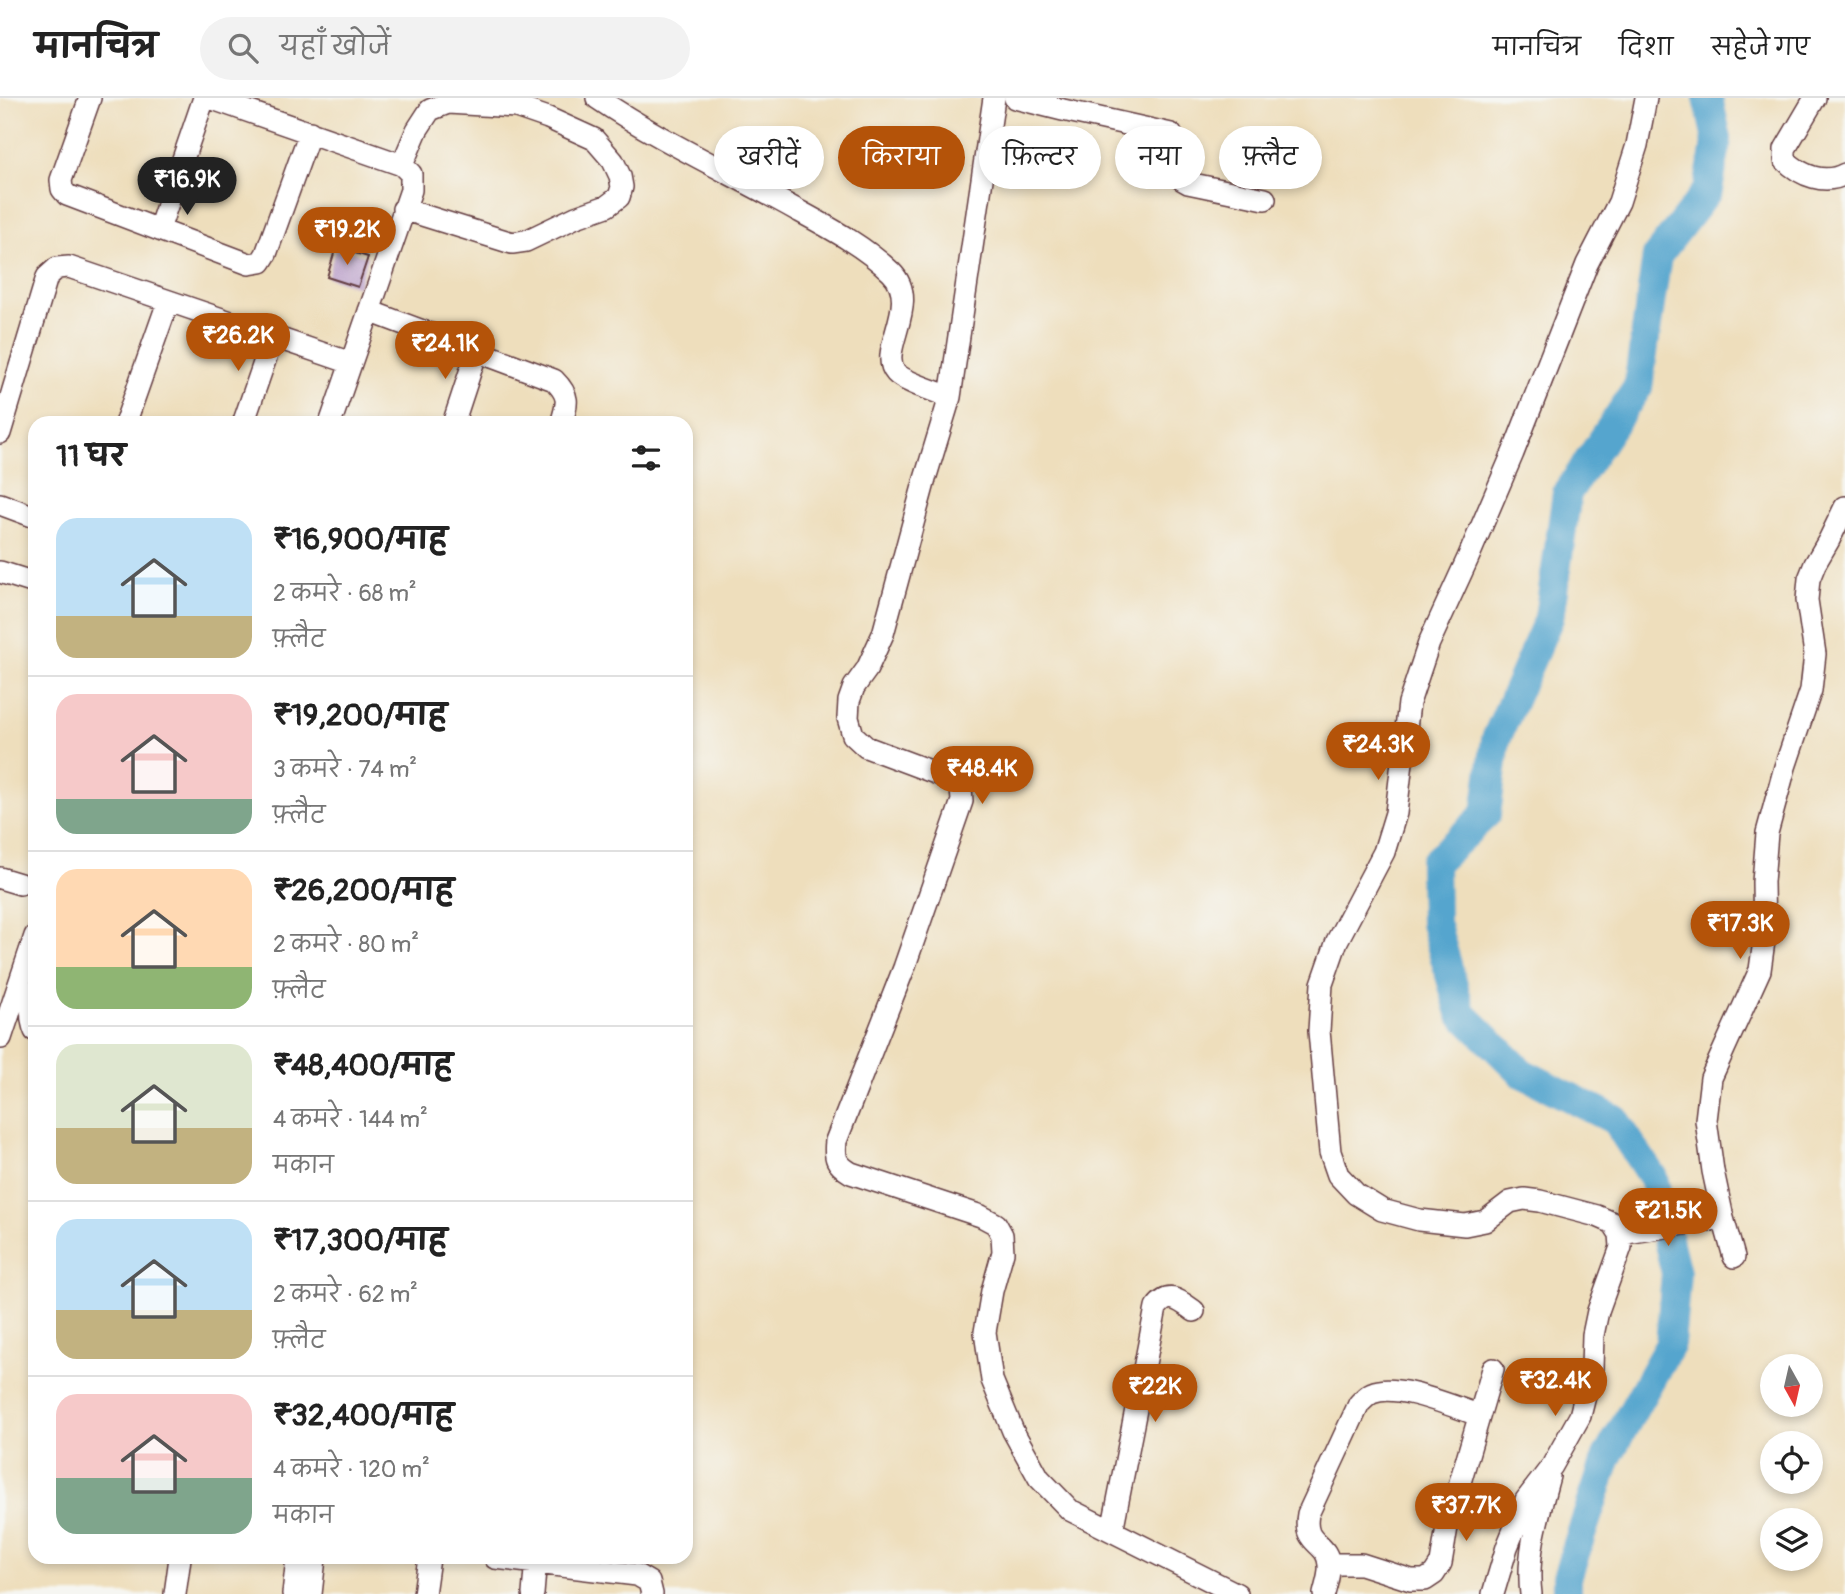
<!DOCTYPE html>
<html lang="hi">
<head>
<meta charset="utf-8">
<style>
	:root { --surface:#fff; --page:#f2f2f2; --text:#222; --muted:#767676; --line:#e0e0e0; --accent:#b45309 }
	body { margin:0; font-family:Pangolin,"Playpen Sans Deva",sans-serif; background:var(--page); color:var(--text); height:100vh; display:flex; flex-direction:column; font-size:26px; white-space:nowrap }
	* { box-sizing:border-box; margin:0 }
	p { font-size:23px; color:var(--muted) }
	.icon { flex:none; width:38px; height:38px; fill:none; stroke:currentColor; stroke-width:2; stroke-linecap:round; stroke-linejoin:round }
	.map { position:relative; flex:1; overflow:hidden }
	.panel { position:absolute; left:28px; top:318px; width:665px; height:1148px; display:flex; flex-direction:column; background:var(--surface); border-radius:21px; box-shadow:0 4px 10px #0003 }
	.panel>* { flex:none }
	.hud { position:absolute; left:714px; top:28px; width:665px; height:63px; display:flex; gap:14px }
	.needle { width:46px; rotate:172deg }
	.buttons { position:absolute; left:1760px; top:1256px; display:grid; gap:14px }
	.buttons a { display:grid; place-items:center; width:63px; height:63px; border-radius:50%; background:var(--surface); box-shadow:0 4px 10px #0003; font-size:35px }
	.price { position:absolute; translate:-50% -60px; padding:0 16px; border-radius:24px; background:var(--accent); color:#fff; font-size:23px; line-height:46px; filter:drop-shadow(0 2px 4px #0008) }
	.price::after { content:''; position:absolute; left:50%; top:42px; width:21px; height:16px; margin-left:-10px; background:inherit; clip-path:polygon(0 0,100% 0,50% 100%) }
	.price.on { background:#222; color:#fff }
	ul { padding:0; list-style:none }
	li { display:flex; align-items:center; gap:21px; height:175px; padding:0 28px }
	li+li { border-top:2px solid var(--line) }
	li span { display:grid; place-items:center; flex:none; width:196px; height:140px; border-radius:21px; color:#555 }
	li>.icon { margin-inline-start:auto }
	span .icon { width:84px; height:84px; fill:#fffc; stroke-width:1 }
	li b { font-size:30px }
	h2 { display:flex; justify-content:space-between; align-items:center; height:84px; padding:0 28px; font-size:30px }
	.tag { padding:0 24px; border-radius:32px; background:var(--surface); box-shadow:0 4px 10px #0003; font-size:24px; line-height:63px }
	.tag.on { background:var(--accent); color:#fff }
	header { display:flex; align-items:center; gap:42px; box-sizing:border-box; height:98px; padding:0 35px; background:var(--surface); border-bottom:2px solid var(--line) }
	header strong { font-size:33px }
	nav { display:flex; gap:38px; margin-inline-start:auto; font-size:24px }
	.search { width:490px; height:63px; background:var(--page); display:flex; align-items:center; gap:18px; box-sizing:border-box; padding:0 24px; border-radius:38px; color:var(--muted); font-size:26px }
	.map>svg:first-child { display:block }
</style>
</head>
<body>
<header>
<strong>मानचित्र</strong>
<div class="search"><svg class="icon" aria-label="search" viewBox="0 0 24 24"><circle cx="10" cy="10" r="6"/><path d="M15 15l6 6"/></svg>यहाँ खोजें</div>
<nav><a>मानचित्र</a><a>दिशा</a><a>सहेजे गए</a></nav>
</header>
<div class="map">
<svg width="1845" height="1496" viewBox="0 0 1845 1496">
	<rect width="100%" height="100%" fill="#f6f6f2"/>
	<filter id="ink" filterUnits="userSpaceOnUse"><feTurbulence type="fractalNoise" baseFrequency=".0143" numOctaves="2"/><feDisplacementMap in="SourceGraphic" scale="14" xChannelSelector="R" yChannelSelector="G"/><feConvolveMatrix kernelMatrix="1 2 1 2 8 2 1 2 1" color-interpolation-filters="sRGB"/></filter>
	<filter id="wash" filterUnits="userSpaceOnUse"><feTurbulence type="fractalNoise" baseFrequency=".00686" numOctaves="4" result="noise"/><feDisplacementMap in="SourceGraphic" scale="28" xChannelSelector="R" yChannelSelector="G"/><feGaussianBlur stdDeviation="1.57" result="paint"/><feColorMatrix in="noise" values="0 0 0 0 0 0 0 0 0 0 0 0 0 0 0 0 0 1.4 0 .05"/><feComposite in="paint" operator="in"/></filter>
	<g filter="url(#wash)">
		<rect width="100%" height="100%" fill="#eedebc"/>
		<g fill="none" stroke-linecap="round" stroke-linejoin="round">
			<!-- river -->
			<path stroke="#54a5ce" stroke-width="30" d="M1567 1496V1479L1607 1359 1670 1246 1676 1175 1653 1080 1615 1022 1522 975 1461 915 1435 825 1434 765 1486 716 1496 641 1549 520 1567 395 1638 289 1657 158 1708 92 1717 41 1708 0"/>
		</g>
		<g id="blocks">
			<!-- building -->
			<path fill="#bba0ca" d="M336 149 368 159 358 189 327 179Z"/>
		</g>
	</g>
	<g filter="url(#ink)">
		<use href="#blocks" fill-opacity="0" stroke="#633c41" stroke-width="2"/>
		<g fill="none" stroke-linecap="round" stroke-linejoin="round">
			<!-- minor casing -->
			<g stroke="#633c41" stroke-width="24">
				<path id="minor" d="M90 0 61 82 62 91 67 97 249 166 261 164 266 156 310 34
					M210 0 402 67 411 76V92L330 326
					M597 0C660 43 731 75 797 112 830 130 864 148 891 174 923 205 876 253 896 275 904 284 938 294 950 299L925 381 883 536 867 571 854 589 849 603 848 620 853 637 866 649 954 682 961 690 962 703 904 870 836 1043C834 1060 836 1066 851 1075L981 1118 996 1126 1002 1137 1003 1154 992 1193 985 1234 992 1282 1013 1333 1039 1380 1070 1412 1237 1496
					M1015 0 1063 12 1171 36C1182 53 1163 74 1188 85L1265 101
					M1815 0 1785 51V62C1801 78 1825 87 1845 76
					M402 67 417 32 430 12 448 5 516 9 548 20 594 41 613 63 620 78 622 89 619 99 607 108 576 119 526 143 512 145 403 111
					M159 131 204 0
					M369 213 554 282C570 298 568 304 561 326
					M950 299 994 0
					M125 326 168 204
					M243 326 273 239
					M453 326 477 253
					M0 335 47 179 57 170 69 169 351 265
					M0 406 35 419
					M0 474 35 485
					M0 780 20 786
					M35 894C31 907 30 921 35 933
					M1 940 35 838
					M1620 1136 1723 1120
					M1734 1159 1723 1120 1713 1073 1706 1022 1711 980 1760 872 1764 843 1763 784 1767 735 1785 669 1811 592 1815 556 1807 502 1809 481 1815 466 1829 442 1845 409
					M1112 1433 1156 1210C1169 1192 1180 1203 1194 1213
					M495 1460 637 1477 649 1484 652 1496
					M1329 1466H1361L1411 1482H1425L1434 1476 1441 1465 1447 1429 1493 1271
					M175 1496 180 1460
					M293 1496 297 1460
					M311 1496 315 1460
					M424 1496 429 1460
					M533 1496 536 1460
					M1324 1496C1326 1487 1330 1477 1329 1467 1328 1443 1302 1448 1308 1416L1359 1306C1363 1302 1367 1297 1372 1295 1397 1284 1453 1309 1479 1317
					M1493 1496 1507 1449 1526 1402 1552 1368 1580 1318 1592 1270 1593 1237 1598 1213 1621 1149 1620 1136 1613 1125 1597 1118 1540 1103 1524 1101 1510 1104 1485 1123 1465 1127 1419 1122 1382 1112 1356 1096 1338 1077 1330 1054 1319 933 1322 886 1337 843 1384 754 1396 715 1409 605 1429 545 1468 460 1513 355 1587 166 1619 104 1637 47 1646 0
					M1531 1496C1526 1456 1539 1416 1549 1378"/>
			</g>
			<!-- minor -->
			<use href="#minor" stroke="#fff" stroke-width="21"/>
		</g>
	</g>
</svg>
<div class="buttons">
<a><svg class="needle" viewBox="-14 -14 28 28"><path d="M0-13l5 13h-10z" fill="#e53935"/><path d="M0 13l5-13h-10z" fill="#767676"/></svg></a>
<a><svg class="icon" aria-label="locate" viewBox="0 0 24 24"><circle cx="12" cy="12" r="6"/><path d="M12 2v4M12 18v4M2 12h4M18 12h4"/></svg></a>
<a><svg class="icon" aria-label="layers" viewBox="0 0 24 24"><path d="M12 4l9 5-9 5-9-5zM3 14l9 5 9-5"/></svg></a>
</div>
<b class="price on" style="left:187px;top:119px">₹16.9K</b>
<b class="price" style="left:347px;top:169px">₹19.2K</b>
<b class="price" style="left:238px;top:275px">₹26.2K</b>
<b class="price" style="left:445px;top:283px">₹24.1K</b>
<b class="price" style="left:1378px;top:684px">₹24.3K</b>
<b class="price" style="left:982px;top:708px">₹48.4K</b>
<b class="price" style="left:1740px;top:863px">₹17.3K</b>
<b class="price" style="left:1668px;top:1150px">₹21.5K</b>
<b class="price" style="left:1555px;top:1320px">₹32.4K</b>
<b class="price" style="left:1155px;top:1326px">₹22K</b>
<b class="price" style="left:1466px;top:1445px">₹37.7K</b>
<div class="hud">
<a class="tag">खरीदें</a>
<a class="tag on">किराया</a>
<a class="tag">फ़िल्टर</a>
<a class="tag">नया</a>
<a class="tag">फ़्लैट</a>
</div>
<section class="panel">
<h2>11 घर<svg class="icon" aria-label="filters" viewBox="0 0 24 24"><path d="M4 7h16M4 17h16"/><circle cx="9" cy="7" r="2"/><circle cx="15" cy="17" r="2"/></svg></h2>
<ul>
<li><span style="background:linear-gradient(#bfe0f5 70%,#c2b280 0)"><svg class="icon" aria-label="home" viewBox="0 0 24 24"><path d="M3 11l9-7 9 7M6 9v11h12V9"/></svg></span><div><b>₹16,900/माह</b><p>2 कमरे · 68 m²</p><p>फ़्लैट</p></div></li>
<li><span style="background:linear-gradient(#f6c9c9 75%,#7fa58c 0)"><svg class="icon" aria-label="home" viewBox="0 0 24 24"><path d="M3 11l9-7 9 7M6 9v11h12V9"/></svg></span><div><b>₹19,200/माह</b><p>3 कमरे · 74 m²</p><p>फ़्लैट</p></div></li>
<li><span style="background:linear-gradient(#ffd9b3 70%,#8fb573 0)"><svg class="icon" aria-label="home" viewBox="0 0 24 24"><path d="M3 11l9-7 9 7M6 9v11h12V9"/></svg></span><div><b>₹26,200/माह</b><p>2 कमरे · 80 m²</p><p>फ़्लैट</p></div></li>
<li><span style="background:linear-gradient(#dfe7d0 60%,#c2b280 0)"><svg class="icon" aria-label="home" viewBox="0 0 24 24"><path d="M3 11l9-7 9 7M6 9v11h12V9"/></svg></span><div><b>₹48,400/माह</b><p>4 कमरे · 144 m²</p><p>मकान</p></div></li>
<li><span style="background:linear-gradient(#bfe0f5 65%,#c2b280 0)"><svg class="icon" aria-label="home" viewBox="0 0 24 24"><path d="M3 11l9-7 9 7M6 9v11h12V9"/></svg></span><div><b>₹17,300/माह</b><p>2 कमरे · 62 m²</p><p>फ़्लैट</p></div></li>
<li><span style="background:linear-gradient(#f6c9c9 60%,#7fa58c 0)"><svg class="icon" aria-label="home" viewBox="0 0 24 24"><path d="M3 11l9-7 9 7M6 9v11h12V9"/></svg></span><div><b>₹32,400/माह</b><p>4 कमरे · 120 m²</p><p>मकान</p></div></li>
</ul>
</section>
</div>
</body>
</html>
